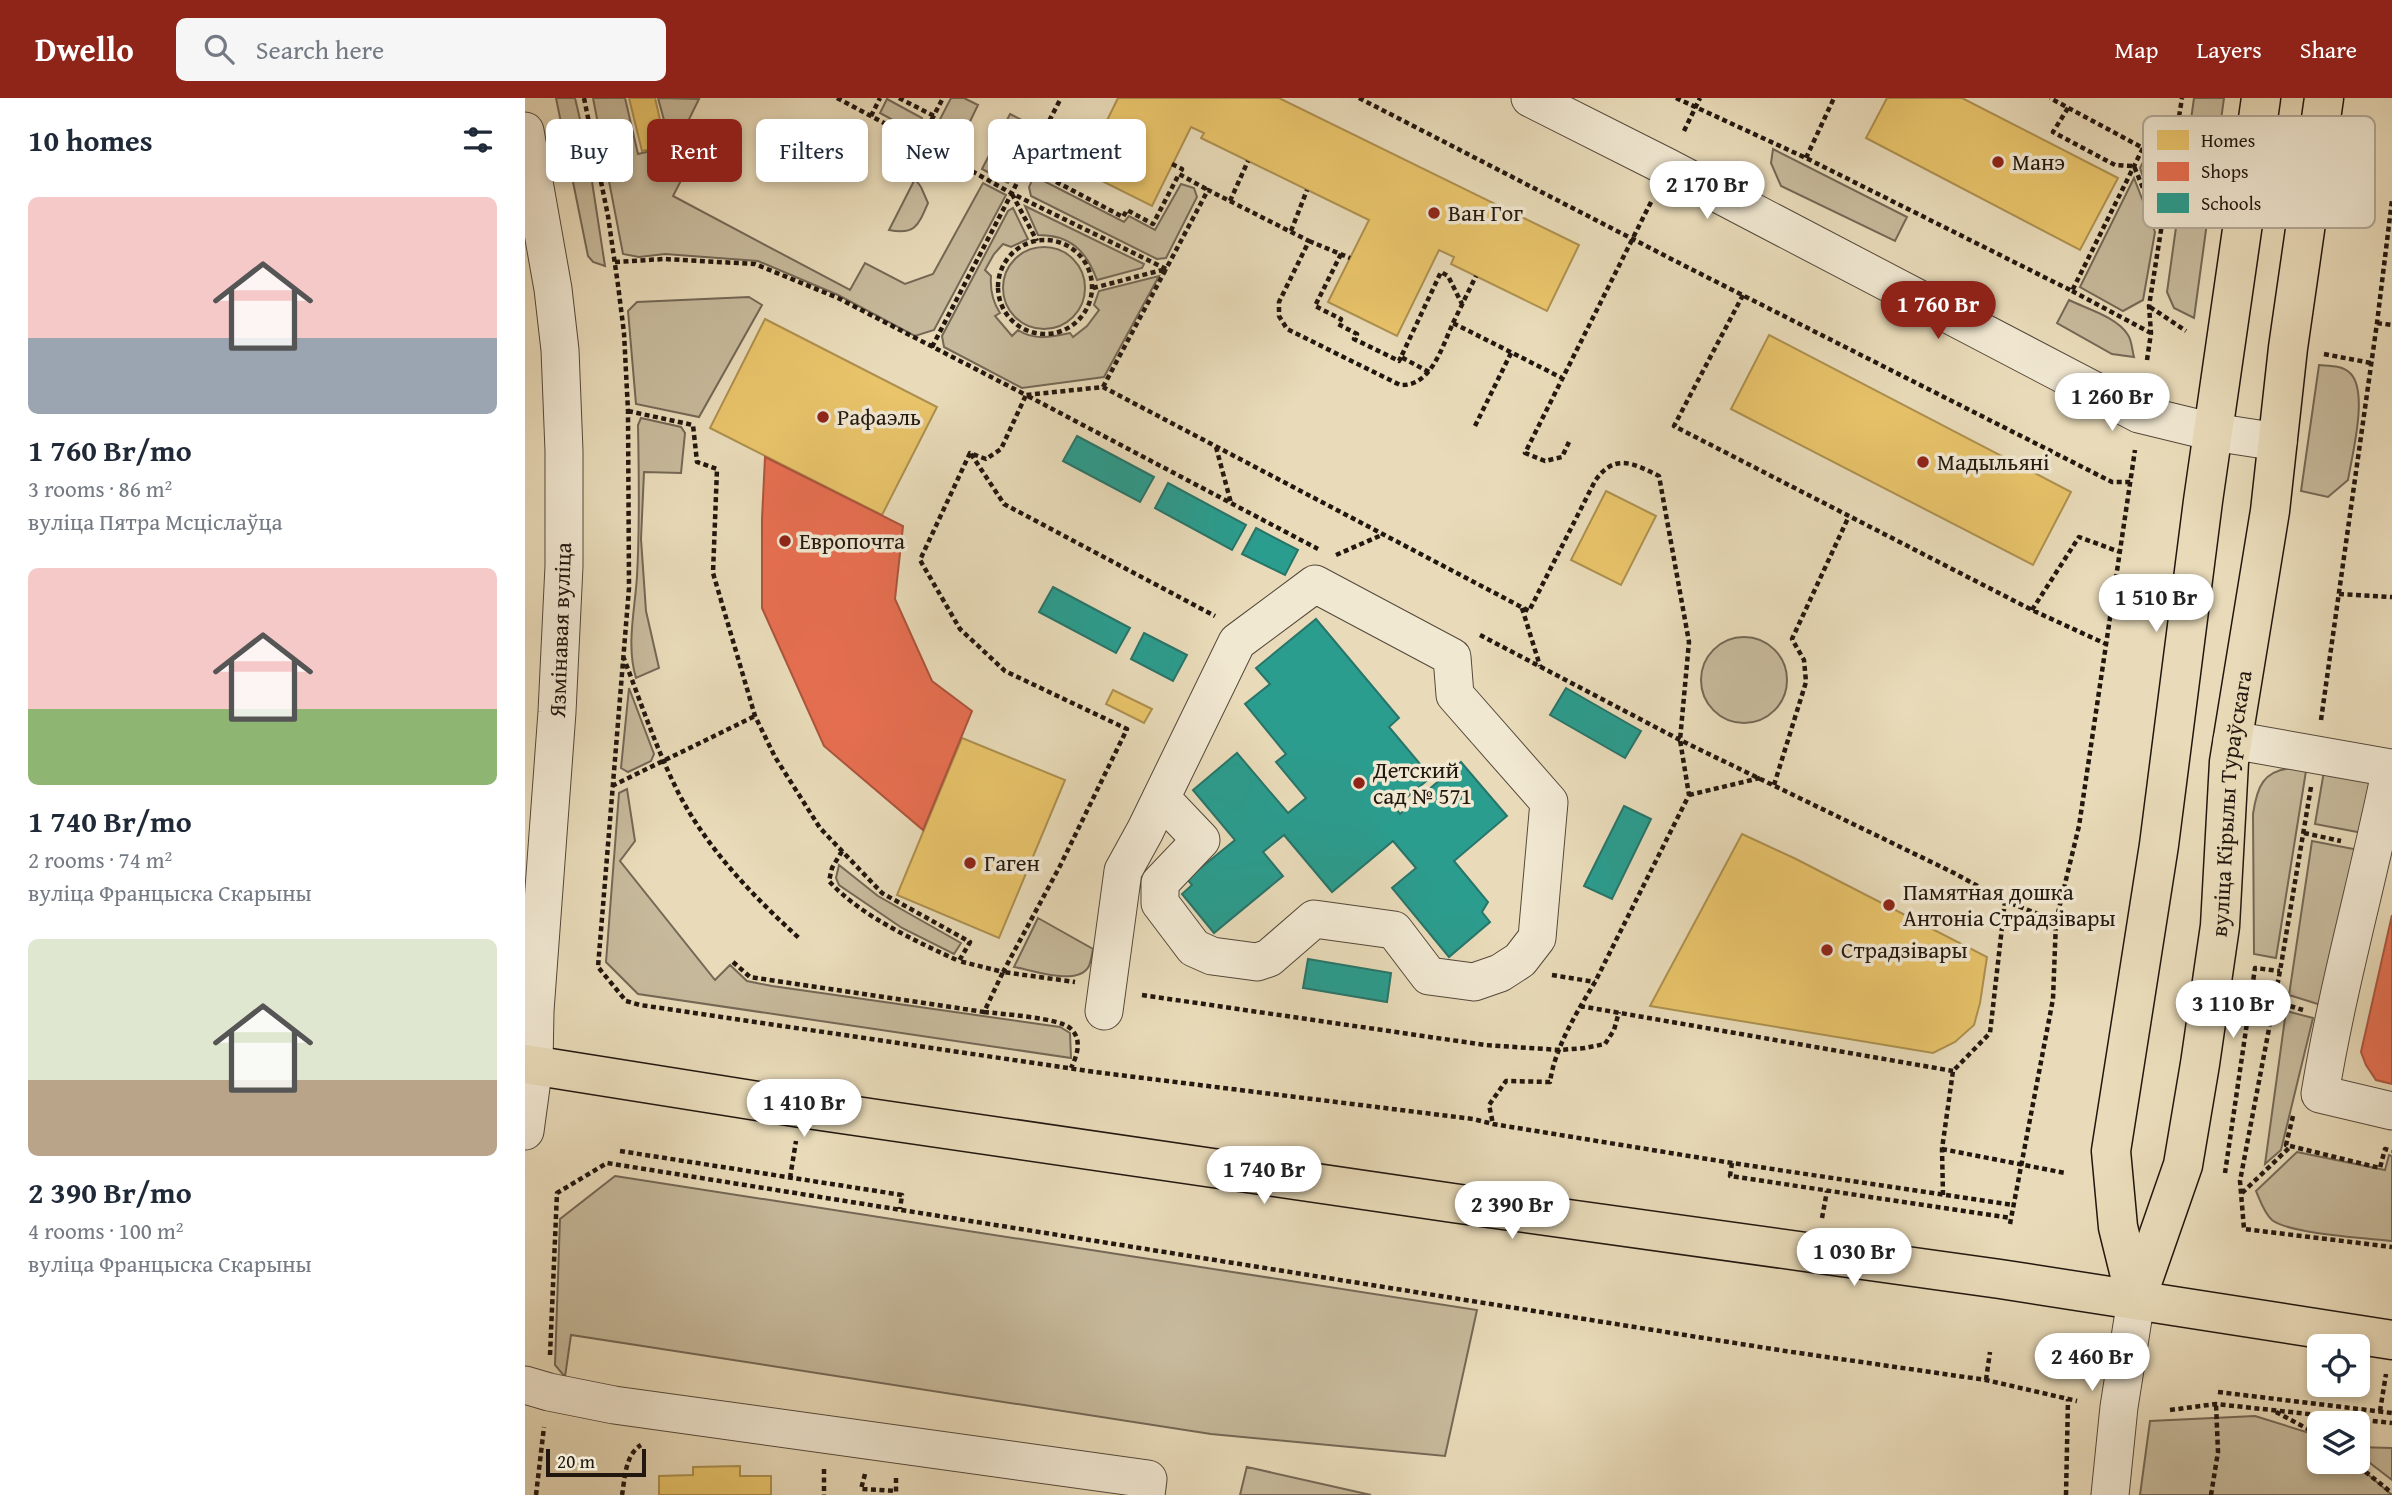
<!DOCTYPE html>
<html lang="en">
<head>
<meta charset="utf-8">
<style>
	:root { --surface:#fff; --page:#f6f6f7; --text:#1f2937; --muted:#747a83; --accent:#8f2418 }
	body { margin:0; font-family:"Gentium Book Plus",serif; background:var(--page); color:var(--text); height:100vh; display:flex; flex-direction:column; font-size:26px; white-space:nowrap }
	* { box-sizing:border-box; margin:0 }
	p { font-size:23px; color:var(--muted) }
	.icon { flex:none; width:38px; height:38px; fill:none; stroke:currentColor; stroke-width:2; stroke-linecap:round; stroke-linejoin:round }
	.map { position:relative; flex:1; overflow:hidden }
	.sheet { display:flex; flex-direction:column; background:var(--surface); width:525px }
	.sheet>* { flex:none }
	.hud { position:absolute; left:21px; top:21px; width:665px; height:63px; display:flex; gap:14px }
	.controls { position:absolute; left:1782px; top:1236px; display:grid; gap:14px }
	.controls a { display:grid; place-items:center; width:63px; height:63px; border-radius:10px; background:var(--surface); box-shadow:0 4px 10px #0003; font-size:35px }
	.scale { position:absolute; left:21px; bottom:18px; width:100px; box-sizing:border-box; padding-left:7px; border:4px solid #22170f; border-top:0; font-size:19px; line-height:24px; white-space:nowrap; color:#22170f; -webkit-text-stroke:5px #f1e8d2; paint-order:stroke }
	.price { position:absolute; translate:-50% -60px; padding:0 16px; border-radius:24px; background:#fff; color:#222; font-size:23px; line-height:46px; filter:drop-shadow(0 2px 4px #0008) }
	.price::after { content:''; position:absolute; left:50%; top:42px; width:21px; height:16px; margin-left:-10px; background:inherit; clip-path:polygon(0 0,100% 0,50% 100%) }
	.price.selected { background:var(--accent); color:#fff }
	ul { padding:0; list-style:none }
	li { display:grid; align-content:center; gap:14px; height:371px; padding:0 28px }
	li span { display:grid; place-items:center; height:217px; border-radius:10px; color:#555 }
	li>.icon { margin-inline-start:auto }
	span .icon { width:126px; height:126px; fill:#fffc; stroke-width:1 }
	li b { font-size:30px }
	h2 { display:flex; justify-content:space-between; align-items:center; height:84px; padding:0 28px; font-size:30px }
	.pill { padding:0 24px; border-radius:10px; background:var(--surface); box-shadow:0 4px 10px #0003; font-size:24px; line-height:63px }
	.pill.selected { background:var(--accent); color:#fff }
	header { display:flex; align-items:center; gap:42px; box-sizing:border-box; height:98px; padding:0 35px; background:var(--accent); color:#fff }
	header strong { font-size:33px }
	nav { display:flex; gap:38px; margin-inline-start:auto; font-size:24px }
	.search { width:490px; height:63px; background:var(--page); display:flex; align-items:center; gap:18px; box-sizing:border-box; padding:0 24px; border-radius:10px; color:var(--muted); font-size:26px }
	main { display:flex; flex:1; min-height:0 }
	.map>svg:first-child { display:block }
</style>
</head>
<body>
<header>
<strong>Dwello</strong>
<div class="search"><svg class="icon" aria-label="search" viewBox="0 0 24 24"><circle cx="10" cy="10" r="6"/><path d="M15 15l6 6"/></svg>Search here</div>
<nav><a>Map</a><a>Layers</a><a>Share</a></nav>
</header>
<main>
<section class="sheet">
<h2>10 homes<svg class="icon" aria-label="filters" viewBox="0 0 24 24"><path d="M4 7h16M4 17h16"/><circle cx="9" cy="7" r="2"/><circle cx="15" cy="17" r="2"/></svg></h2>
<ul>
<li><span style="background:linear-gradient(#f6c9c9 65%,#9aa5b1 0)"><svg class="icon" aria-label="home" viewBox="0 0 24 24"><path d="M3 11l9-7 9 7M6 9v11h12V9"/></svg></span><div><b>1 760 Br/mo</b><p>3 rooms · 86 m²</p><p>вуліца Пятра Мсціслаўца</p></div></li>
<li><span style="background:linear-gradient(#f6c9c9 65%,#8fb573 0)"><svg class="icon" aria-label="home" viewBox="0 0 24 24"><path d="M3 11l9-7 9 7M6 9v11h12V9"/></svg></span><div><b>1 740 Br/mo</b><p>2 rooms · 74 m²</p><p>вуліца Францыска Скарыны</p></div></li>
<li><span style="background:linear-gradient(#dfe7d0 65%,#b9a48a 0)"><svg class="icon" aria-label="home" viewBox="0 0 24 24"><path d="M3 11l9-7 9 7M6 9v11h12V9"/></svg></span><div><b>2 390 Br/mo</b><p>4 rooms · 100 m²</p><p>вуліца Францыска Скарыны</p></div></li>
</ul>
</section>
<div class="map">
<svg width="1867" height="1397" viewBox="0 0 1867 1397">
	<rect width="100%" height="100%" fill="#e9dbb9"/>
	<filter id="stains"><feTurbulence type="fractalNoise" baseFrequency=".00286" numOctaves="4"/><feColorMatrix values="0 0 0 0 .2 0 0 0 0 .09 0 0 0 0 .02 0 0 0 .5 -.17"/></filter>
	<radialGradient id="worn" r=".72"><stop offset=".6" stop-color="#630" stop-opacity="0"/><stop offset="1" stop-color="#630" stop-opacity=".3"/></radialGradient>
	<!-- green -->
	<path fill="#c7ba9c" stroke="#746856" stroke-width="2" d="M31 0H50L62 51 80 168 68 164 63 158Z
		M68 0H100L113 56 146 48 133 0 174 1 144 62 162 71 148 98 325 192 340 165 380 186 408 176 458 85 481 97 409 232 390 238 313 197 233 163 140 156 114 159 98 156Z
		M426 0H439L453 7 437 40 412 27Z
		M1669 0H1699L1669 220 1649 210 1642 194Z
		M362 1 397 20 394 29 388 33 355 15Z
		M485 16 513 30 483 85 457 71Z
		M1248 51 1382 119 1370 143 1256 88 1246 65Z
		M1620 60 1630 61 1640 67 1631 118 1615 70Z
		M509 78 599 124 604 118 630 132 656 86 669 90 672 99 641 160 632 161 506 98 504 89Z
		M1609 80 1630 134 1618 202 1598 213 1555 189Z
		M390 81 396 89 403 105C393 128 390 137 364 132Z
		M500 108 619 166 617 170 572 182C561 152 545 137 513 137Z
		M488 110 503 141 486 149 478 146 469 156 460 172 466 178C465 192 467 203 475 215L470 218 487 238 493 232C509 243 527 239 545 235L548 239 562 228 574 212 569 207 574 193 634 178 579 279 497 290 419 249 417 238 483 113Z
		M478 190a41 41 0 1 1 82 0a41 41 0 1 1-82 0Z
		M224 199 237 207 174 319 111 306 103 213 112 204Z
		M1544 202C1562 211 1592 219 1603 237 1607 243 1607 252 1609 259L1587 256 1532 225Z
		M1794 267C1804 268 1817 267 1825 275 1844 293 1827 357 1823 382L1803 399 1776 393Z
		M116 320 156 329 160 335 156 375 119 374 116 441 121 513 134 570 111 580C101 547 110 512 112 478 115 428 114 377 113 327Z
		M1176 582a43 43 0 1 1 86 0a43 43 0 1 1-86 0Z
		M104 590 129 656 126 663 103 674 96 670Z
		M1768 670 1781 673 1751 860 1729 856 1728 716C1732 689 1738 672 1768 670Z
		M1799 673 1842 682 1846 690 1843 736 1790 726Z
		M102 691 110 743 95 763 190 882 205 867 222 883 247 888 535 929 545 935 546 960 113 896 81 864 94 695Z
		M1787 743 1839 753 1799 908 1764 897Z
		M314 767 353 798 436 845 429 856 377 830 314 787 311 780Z
		M513 820 568 851C567 856 566 863 564 868 553 889 508 872 489 869Z
		M1761 913 1788 920 1756 1052 1740 1066Z
		M1772 1054 1860 1072 1864 1057 1867 1058V1143C1841 1140 1765 1136 1747 1122 1739 1115 1735 1102 1731 1093Z
		M90 1078 952 1212 920 1358 686 1336 46 1237 40 1279 30 1267 35 1121Z
		M1730 1318 1794 1338V1363H1827L1867 1397H1615L1625 1323Z
		M1832 1349 1867 1350V1382L1832 1355Z
		M722 1368V1369L846 1397H715Z"/>
	<!-- homes -->
	<path fill="#e9c46a" stroke="#ad904f" stroke-width="2" d="M104 0H130L141 48 117 53Z
		M593 0H754L1054 147 1022 213 926 166 929 159 914 152 872 238 803 204 844 122 676 40 679 35 666 29 627 108 557 73Z
		M1362 0H1437L1593 80 1555 152 1341 40Z
		M240 221 412 309 357 417 185 330Z
		M1244 237 1546 394 1508 467 1206 311Z
		M1081 393 1131 418 1096 487 1046 462Z
		M588 592 627 611 619 625 581 606Z
		M437 640 540 682 474 840 372 797Z
		M1217 736 1271 761 1462 859 1455 905 1449 927 1430 944 1408 955 1125 908Z
		M215 1368V1378H246V1397H134V1378L168 1377V1369Z"/>
	<!-- shops -->
	<path fill="#e76f51" stroke="#ac553d" stroke-width="2" d="M240 359 378 428 370 501 407 583 447 613 398 732 299 648 237 510V421Z
		M1867 817V986L1851 982 1841 967 1836 954Z"/>
	<!-- schools -->
	<path fill="#2a9d8f" stroke="#287569" stroke-width="2" d="M552 338 629 379 615 404 538 363Z
		M643 385 721 427 707 452 630 410Z
		M731 430 773 452 760 477 717 456Z
		M528 489 605 530 591 555 514 514Z
		M791 521 874 620 864 629 906 679 870 709 875 716 936 664 982 718 929 763 963 804 957 814 965 824 924 859 867 790 891 770 868 743 807 794 759 737 738 754 758 778 689 835 657 796 667 787 662 781 710 742 668 692 712 655 763 715 781 700 751 664 761 656 720 606 745 586 731 570Z
		M619 535 662 557 648 583 606 561Z
		M1041 590 1116 633 1100 660 1025 617Z
		M1099 708 1126 721 1087 801 1059 788Z
		M783 861 866 875 862 904 778 890Z"/>
	<g fill="none" stroke-linecap="round" stroke-linejoin="round">
		<!-- minor casing -->
		<g stroke="#54483a" stroke-width="39">
			<path id="minor" d="M1005 0 1142 69 1614 316 1688 334 1753 344
				M0 33 28 191 35 252 39 353V468L32 614 10 913 9 967 0 1033
				M1707 642 1866 670C1844 779 1813 886 1795 996L1867 1013
				M579 913 598 773 620 733 712 544 790 486 927 559 930 597 1024 704 1012 840 995 862 975 875 949 884 904 878 869 832 789 821 744 860 732 864 687 858 669 850 635 805V785L676 742 636 700
				M0 1287 24 1294 89 1307 623 1381 621 1397
				M1585 1397 1594 1309 1611 1202"/>
		</g>
		<!-- major casing -->
		<g stroke="#22170f" stroke-width="41">
			<g id="major">
				<path d="M0 966 276 1010 928 1105 1475 1181 1867 1242"/>
				<path id="s1" d="M1611 1202 1658 1067 1675 966 1695 828 1704 664 1745 413 1763 250 1799 0"/>
				<path d="M1611 1202 1593 1129 1586 1053 1634 747 1678 403 1736 0"/>
			</g>
		</g>
		<!-- path -->
		<path stroke="#22170f" stroke-width="4.5" stroke-dasharray="5 3.5" stroke-linecap="butt" d="M59 0 83 118 93 187 99 235 103 313 104 490 73 869 101 903 115 907 570 974 948 1021 968 1026 1207 1065 1488 1107
			M312 0 395 44 418 0
			M374 0 409 18
			M834 0 1160 168 1587 384H1606
			M1151 0 1281 60 1547 193 1618 50 1525 0
			M1543 10 1528 34 1590 67 1609 68 1634 129
			M346 18 355 0
			M1159 33 1175 0
			M395 44 486 95 641 171 683 92 784 143 754 204V218L762 231 875 287C906 289 917 249 928 225L1037 280
			M1618 50 1646 64
			M1281 60 1309 0
			M647 66 657 71 654 76
			M501 68 598 119 602 112 628 126 654 76 683 92
			M487 96 512 143
			M705 103 723 63
			M766 133 782 92
			M473 189a47 47 0 1 1 94 0a47 47 0 1 1-94 0Z
			M784 143 825 160
			M816 156 790 208 816 221 813 226 832 236 829 241 874 263 876 259
			M90 164 139 161 230 166 313 200 501 297 578 289 1004 513 1070 383C1089 355 1108 365 1134 378L1164 544 1155 642 1164 697 1070 884C1052 914 1030 949 1025 984L981 983 964 1007 968 1026
			M568 190 641 171
			M1547 193 1626 235
			M1218 197 1149 328 1507 512 1581 546
			M1625 209 1661 233
			M928 225 951 178
			M1852 225 1867 227
			M407 249 536 0
			M1799 256 1846 265
			M1622 262 1626 235 1624 208 1657 0
			M904 274 876 259 916 174 923 178 937 206
			M578 289 641 171
			M103 313 168 327 172 364 192 371 188 475 230 618 250 659 295 730 357 795 445 844 434 863 478 874 535 768 602 631 480 573 435 531 395 462 445 355 461 361 476 351 501 297 793 451
			M950 328 986 255
			M1044 344 1037 359 1020 363 1000 355 1127 102
			M691 349 706 405
			M446 356 479 406 690 518
			M811 457 859 436
			M1814 496 1867 499
			M997 510 1015 568
			M1507 512 1554 439 1595 454
			M955 537 1155 642 1429 775 1480 803 1531 823
			M98 558C116 605 132 653 155 698 185 754 229 799 275 841
			M1796 622 1852 225 1867 102
			M1249 687 1281 584 1279 562 1267 541 1324 418
			M87 688 230 618
			M1786 689 1755 873 1715 1083 1719 1131 1867 1149
			M1164 697 1235 680
			M1779 735 1816 743
			M317 753 307 770 304 783C334 817 392 844 434 863
			M208 864 225 879 459 914 478 874 550 884
			M1027 877 1070 884
			M617 897 960 947 1035 952 1060 950 1080 946 1089 932 1094 914
			M1749 903 1778 912
			M1055 908 1428 973
			M459 914C477 916 534 920 545 930 558 941 552 958 546 970
			M1768 1018 1761 1047 1855 1070 1860 1051 1867 1053
			M1417 1051 1540 1075
			M95 1053 377 1097 375 1111
			M1207 1065 1205 1078 1486 1120
			M1700 1075 1730 870 1755 873
			M265 1080 271 1043
			M1717 1095 1766 1048
			M1418 1097 1417 1051 1428 973 1465 935 1480 803
			M1297 1120 1302 1093
			M1485 1126 1528 901 1531 823 1554 728 1610 352
			M25 1257 32 1095 82 1065 1260 1253 1461 1282 1552 1303
			M1461 1282 1465 1254
			M1693 1294 1867 1315
			M1645 1312 1691 1306 1867 1325
			M1855 1313 1861 1276
			M1751 1314 1794 1337
			M1827 1363 1867 1395
			M299 1371V1397
			M340 1376 336 1391 371 1393
			M371 1380V1397
			M11 1397 19 1329
			M97 1397C100 1380 100 1357 116 1347
			M1541 1397 1543 1301
			M1686 1397 1693 1354 1691 1306"/>
		<!-- minor -->
		<use href="#minor" stroke="#f1e8d2" stroke-width="37"/>
		<!-- major -->
		<use href="#major" stroke="#e9dbb9" stroke-width="38"/>
	</g>
	<!-- markers -->
	<g fill="#8f2418" stroke="#f1e8d2" stroke-width="2.5">
		<circle cx="1473" cy="64" r="7"/>
		<circle cx="909" cy="115" r="7"/>
		<circle cx="298" cy="319" r="7"/>
		<circle cx="1398" cy="364" r="7"/>
		<circle cx="260" cy="443" r="7"/>
		<circle cx="834" cy="685" r="7"/>
		<circle cx="445" cy="765" r="7"/>
		<circle cx="1364" cy="807" r="7"/>
		<circle cx="1302" cy="852" r="7"/>
	</g>
	<g text-anchor="middle" stroke-width="7" stroke-linejoin="round" paint-order="stroke">
		<!-- poi labels -->
		<g font-size="23" fill="#22170f" stroke="#f1e8d2" text-anchor="start">
			<text x="1487" y="72">Манэ</text>
			<text x="923" y="123">Ван Гог</text>
			<text x="312" y="327">Рафаэль</text>
			<text x="1412" y="372">Мадыльяні</text>
			<text x="274" y="451">Европочта</text>
			<text x="848" y="680">Детский<tspan x="848" dy="26">сад № 571</tspan></text>
			<text x="459" y="773">Гаген</text>
			<text x="1378" y="802">Памятная дошка<tspan x="1378" dy="26">Антоніа Страдзівары</tspan></text>
			<text x="1316" y="860">Страдзівары</text>
		</g>
		<!-- street labels -->
		<g font-size="23" fill="#22170f" stroke="#f1e8d2">
			<text transform="translate(35 532) rotate(-88)" y="8">Язмінавая вуліца</text>
			<text dy="8" stroke="none"><textPath href="#s1" startOffset="508">вуліца Кірылы Тураўскага</textPath></text>
		</g>
	</g>
	<!-- legend -->
	<rect x="1618" y="18" width="232" height="112" rx="10" fill="#f1e8d2" stroke="#b3a998" stroke-width="2"/>
	<rect x="1632" y="32" width="32" height="20" fill="#e9c46a"/>
	<rect x="1632" y="64" width="32" height="19" fill="#e76f51"/>
	<rect x="1632" y="95" width="32" height="20" fill="#2a9d8f"/>
	<g font-size="19" fill="#22170f">
		<text x="1676" y="49">Homes</text>
		<text x="1676" y="80">Shops</text>
		<text x="1676" y="112">Schools</text>
	</g>
	<rect width="100%" height="100%" filter="url(#stains)"/>
	<rect width="100%" height="100%" fill="url(#worn)"/>
</svg>
<div class="controls">
<a><svg class="icon" aria-label="locate" viewBox="0 0 24 24"><circle cx="12" cy="12" r="6"/><path d="M12 2v4M12 18v4M2 12h4M18 12h4"/></svg></a>
<a><svg class="icon" aria-label="layers" viewBox="0 0 24 24"><path d="M12 4l9 5-9 5-9-5zM3 14l9 5 9-5"/></svg></a>
</div>
<div class="scale">20 m</div>
<b class="price" style="left:1182px;top:123px">2 170 Br</b>
<b class="price selected" style="left:1413px;top:243px">1 760 Br</b>
<b class="price" style="left:1587px;top:335px">1 260 Br</b>
<b class="price" style="left:1631px;top:536px">1 510 Br</b>
<b class="price" style="left:1708px;top:942px">3 110 Br</b>
<b class="price" style="left:279px;top:1041px">1 410 Br</b>
<b class="price" style="left:739px;top:1108px">1 740 Br</b>
<b class="price" style="left:987px;top:1143px">2 390 Br</b>
<b class="price" style="left:1329px;top:1190px">1 030 Br</b>
<b class="price" style="left:1567px;top:1295px">2 460 Br</b>
<div class="hud">
<a class="pill">Buy</a>
<a class="pill selected">Rent</a>
<a class="pill">Filters</a>
<a class="pill">New</a>
<a class="pill">Apartment</a>
</div>
</div>
</main>
</body>
</html>
